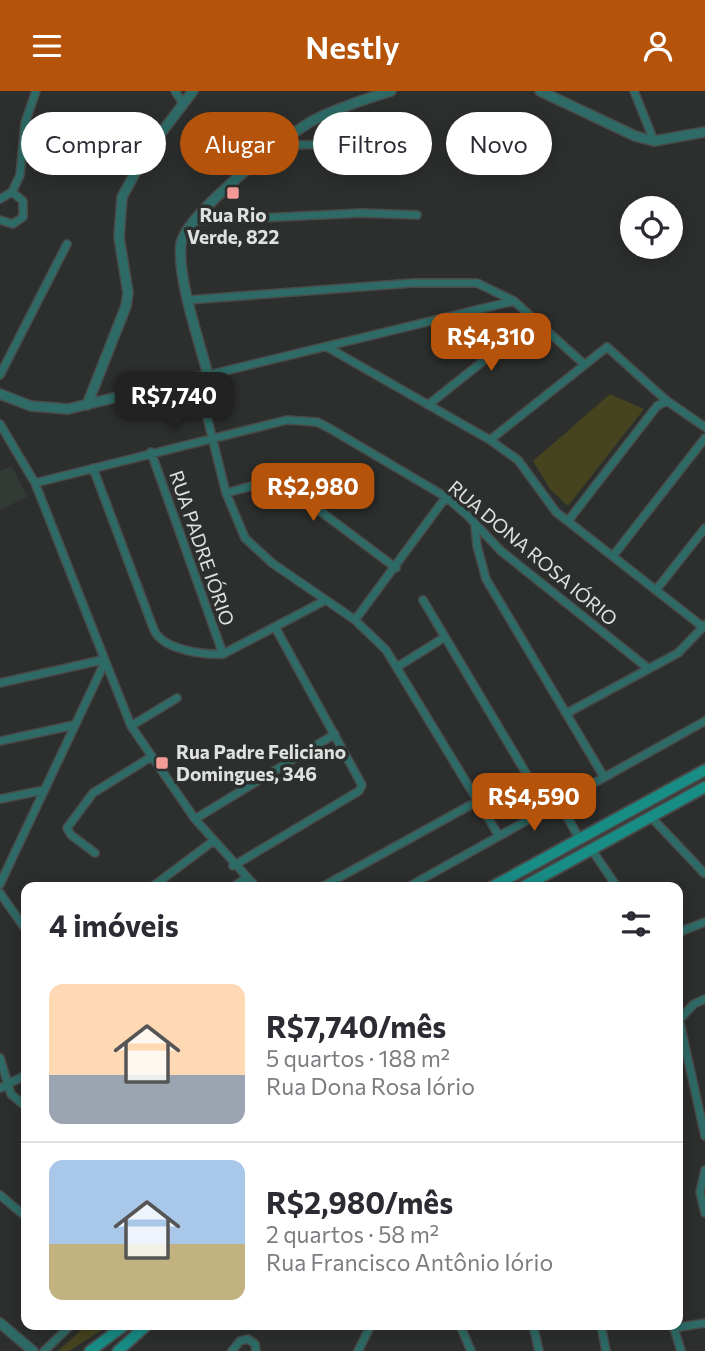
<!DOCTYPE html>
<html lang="pt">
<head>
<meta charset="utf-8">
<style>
	:root { --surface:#fff; --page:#f7f7f7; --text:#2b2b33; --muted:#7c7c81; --line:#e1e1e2; --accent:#b45309 }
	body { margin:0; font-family:Commissioner,sans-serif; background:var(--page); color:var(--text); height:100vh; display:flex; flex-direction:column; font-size:26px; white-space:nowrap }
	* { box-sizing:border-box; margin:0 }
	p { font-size:23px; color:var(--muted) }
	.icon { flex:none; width:38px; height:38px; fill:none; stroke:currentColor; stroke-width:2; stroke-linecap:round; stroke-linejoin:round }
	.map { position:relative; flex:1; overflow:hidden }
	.sheet { position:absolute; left:21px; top:791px; width:662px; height:448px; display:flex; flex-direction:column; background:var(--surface); border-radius:14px; box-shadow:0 4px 18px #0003 }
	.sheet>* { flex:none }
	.top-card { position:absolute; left:21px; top:21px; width:663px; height:63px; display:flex; gap:14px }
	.tools { position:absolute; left:620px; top:105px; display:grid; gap:14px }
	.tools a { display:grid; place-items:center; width:63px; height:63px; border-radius:50%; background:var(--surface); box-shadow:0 4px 18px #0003; font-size:35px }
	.price { position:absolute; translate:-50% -60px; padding:0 16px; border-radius:14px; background:var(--accent); color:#fff; font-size:23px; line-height:46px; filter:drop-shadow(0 2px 4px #0008) }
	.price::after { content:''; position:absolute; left:50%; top:42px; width:21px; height:16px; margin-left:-10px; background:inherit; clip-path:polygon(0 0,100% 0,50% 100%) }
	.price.selected { background:#222; color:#fff }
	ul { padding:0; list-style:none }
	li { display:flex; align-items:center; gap:21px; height:175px; padding:0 28px }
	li+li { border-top:2px solid var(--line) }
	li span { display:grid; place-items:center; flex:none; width:196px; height:140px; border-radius:14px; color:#555 }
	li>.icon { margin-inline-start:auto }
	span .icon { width:84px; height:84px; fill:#fffc; stroke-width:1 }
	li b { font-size:30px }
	h2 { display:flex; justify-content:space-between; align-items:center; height:84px; padding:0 28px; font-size:30px }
	.tag { padding:0 24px; border-radius:32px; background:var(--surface); box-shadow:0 4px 18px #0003; font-size:24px; line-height:63px }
	.tag.selected { background:var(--accent); color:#fff }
	header { display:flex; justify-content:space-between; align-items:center; height:91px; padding:0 28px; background:var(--accent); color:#fff; font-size:32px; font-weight:600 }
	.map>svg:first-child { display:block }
</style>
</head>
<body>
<header><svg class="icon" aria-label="menu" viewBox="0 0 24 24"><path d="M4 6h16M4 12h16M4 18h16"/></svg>Nestly<svg class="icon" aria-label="person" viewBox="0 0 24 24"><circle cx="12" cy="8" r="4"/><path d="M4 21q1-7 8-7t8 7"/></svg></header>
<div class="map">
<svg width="705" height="1260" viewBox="0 0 705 1260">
	<rect width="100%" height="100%" fill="#2c2f2d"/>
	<!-- built -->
	<path fill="#313a35" d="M12 375 27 406 0 419V380Z"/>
	<!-- green -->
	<path fill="#46431f" d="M610 303 644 318 568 415 550 398 533 370Z
		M87 1234H110L69 1260H58Z"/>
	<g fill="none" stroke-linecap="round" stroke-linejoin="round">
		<!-- minor casing -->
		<g stroke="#494b4a" stroke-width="10">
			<path id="minor" d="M175 0 182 11
				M634 0 654 50
				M277 54 415 53
				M0 108 12 101 20 84 25 32 36 0
				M0 129 13 133 23 126V110L12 101
				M194 130 362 122 417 124
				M188 209 413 192H477L514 210 584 273
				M327 256 490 349 518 369 556 421 703 536
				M0 284 67 153
				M208 284 514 210
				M197 286 226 402 245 447 272 472 355 529 386 559 499 745
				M428 314 536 228
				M0 333 35 392 131 635 195 728 256 796
				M490 349 607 256 667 310 705 336
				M151 361 223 563
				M93 377 154 539C163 559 204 564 223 563L324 510
				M35 392 287 329 317 331 329 337 446 406 467 424 501 460 649 578
				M226 402 266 391 284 393 396 477
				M568 430 657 315 667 310
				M475 435 477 455 486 488 604 686
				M613 465 705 347
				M656 499 705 437
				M423 509 548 719
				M355 529 446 406
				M397 576 445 546
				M0 592 102 569
				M567 622 678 562 705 534
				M131 635 177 607
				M0 650 74 634
				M0 708 44 699
				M560 713 580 749
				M652 727 704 782
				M195 728 335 643
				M592 759 617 796
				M95 762 71 744 67 737 93 702 151 666
				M233 775 359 700 362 694 275 536
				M0 793 104 573
				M152 796 212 751
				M233 796 245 788
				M322 796 476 711
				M408 796 705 630
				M0 802 26 839
				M677 842 705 831
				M679 928 705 1045
				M677 931 694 913 705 908
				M0 967 11 1003 26 1016
				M0 997 26 984
				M705 1079 700 1101 705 1122
				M0 1104 26 1126
				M460 1234 471 1260
				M533 1234 539 1260
				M601 1234 606 1260
				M673 1234 681 1260
				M674 1237 705 1232
				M44 1260 71 1234
				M232 1260 240 1250 248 1248 255 1253 256 1260
				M358 1260 371 1234"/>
		</g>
		<!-- tertiary casing -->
		<g stroke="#494b4a" stroke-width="12">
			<path id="tertiary" d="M540 0 635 45 654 50 705 41
				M0 303 31 315 68 318 208 284C199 249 177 187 181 153 185 124 288 42 316 28 340 16 366 8 391 0
				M87 314 126 215 128 202 119 146 122 106 146 62 193 0
				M0 1232 33 1260"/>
		</g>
		<!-- secondary casing -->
		<g stroke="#494b4a" stroke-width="14">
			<path id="secondary" d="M492 796 705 679
				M523 796 705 696
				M90 1260 125 1234
				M118 1260 147 1234"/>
		</g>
		<!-- minor -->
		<use href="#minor" stroke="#2e6b66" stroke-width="7"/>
		<!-- tertiary -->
		<use href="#tertiary" stroke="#2e6b66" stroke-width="9"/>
		<!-- secondary -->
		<use href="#secondary" stroke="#188d86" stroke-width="10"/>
	</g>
	<!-- markers -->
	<g fill="#f59b98" stroke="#2c2f2d" stroke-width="2.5">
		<rect x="226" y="95" width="14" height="14" rx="3.5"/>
		<rect x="155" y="665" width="14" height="14" rx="3.5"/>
	</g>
	<g text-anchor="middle" stroke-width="7" stroke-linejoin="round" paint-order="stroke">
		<!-- poi labels -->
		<g font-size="19" font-weight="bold" fill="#dfe1e0" stroke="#2c2f2d">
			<text x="233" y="131">Rua Rio<tspan x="233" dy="22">Verde, 822</tspan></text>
			<text x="176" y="668" text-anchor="start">Rua Padre Feliciano<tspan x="176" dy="22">Domingues, 346</tspan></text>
		</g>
		<!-- street labels -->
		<g font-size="19" fill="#dfe1e0" stroke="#2c2f2d">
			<text transform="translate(202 457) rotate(71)" y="7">RUA PADRE IÓRIO</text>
			<text transform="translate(533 462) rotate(40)" y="7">RUA DONA ROSA IÓRIO</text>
		</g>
	</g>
</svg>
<div class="tools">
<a><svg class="icon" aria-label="locate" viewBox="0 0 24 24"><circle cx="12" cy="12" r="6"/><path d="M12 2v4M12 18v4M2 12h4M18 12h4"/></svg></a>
</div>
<b class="price" style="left:491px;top:282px">R$4,310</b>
<b class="price selected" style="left:174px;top:341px">R$7,740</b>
<b class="price" style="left:313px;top:432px">R$2,980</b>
<b class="price" style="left:534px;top:742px">R$4,590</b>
<div class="top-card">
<a class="tag">Comprar</a>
<a class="tag selected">Alugar</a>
<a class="tag">Filtros</a>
<a class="tag">Novo</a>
</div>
<section class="sheet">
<h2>4 imóveis<svg class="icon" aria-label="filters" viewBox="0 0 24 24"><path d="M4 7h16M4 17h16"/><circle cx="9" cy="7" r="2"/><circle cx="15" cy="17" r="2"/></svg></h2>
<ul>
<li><span style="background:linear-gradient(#ffd9b3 65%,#9aa5b1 0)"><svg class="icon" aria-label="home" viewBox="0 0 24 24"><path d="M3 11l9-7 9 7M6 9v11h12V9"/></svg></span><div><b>R$7,740/mês</b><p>5 quartos · 188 m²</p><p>Rua Dona Rosa Iório</p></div></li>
<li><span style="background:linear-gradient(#a9c7e8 60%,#c2b280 0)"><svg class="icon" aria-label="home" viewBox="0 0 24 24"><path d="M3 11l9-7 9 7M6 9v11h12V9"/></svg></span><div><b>R$2,980/mês</b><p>2 quartos · 58 m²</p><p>Rua Francisco Antônio Iório</p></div></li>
</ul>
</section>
</div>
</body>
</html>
